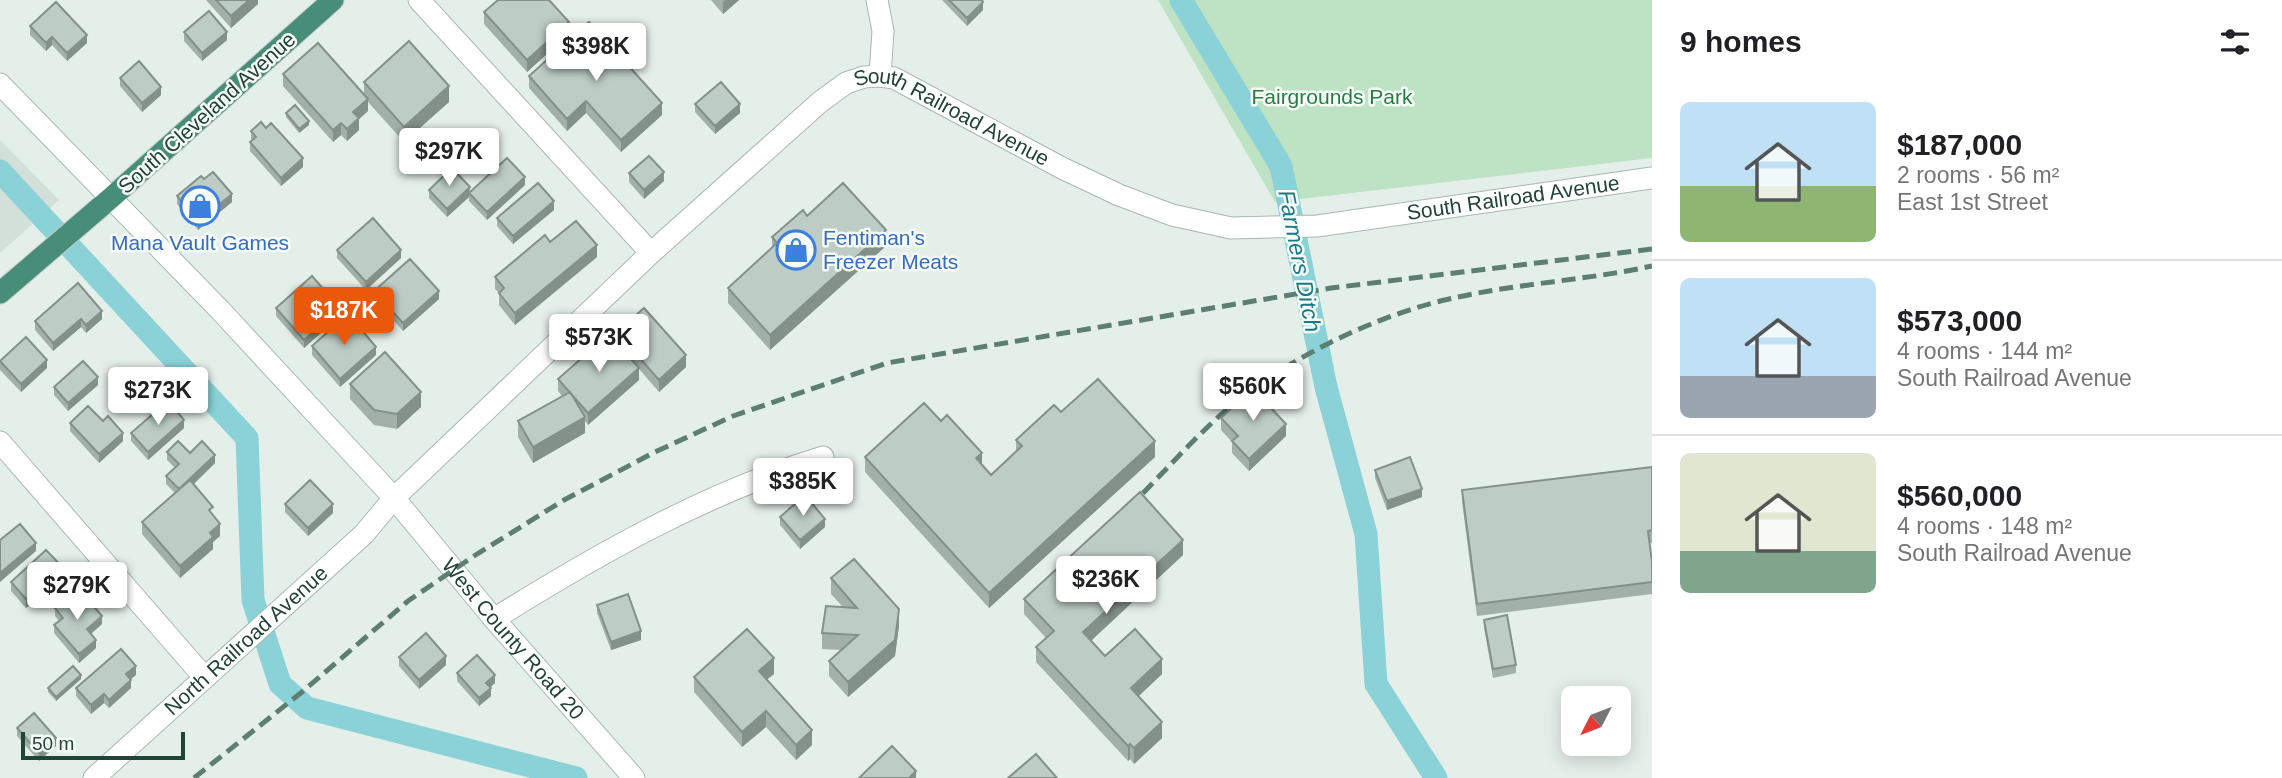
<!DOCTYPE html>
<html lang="en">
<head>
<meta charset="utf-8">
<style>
	:root { --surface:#fff; --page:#f2f2f2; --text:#202124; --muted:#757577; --line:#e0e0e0; --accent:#ea580c }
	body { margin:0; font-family:Arial,sans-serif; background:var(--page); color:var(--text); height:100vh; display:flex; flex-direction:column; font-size:26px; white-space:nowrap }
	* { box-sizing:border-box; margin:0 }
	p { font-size:23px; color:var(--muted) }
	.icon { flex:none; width:38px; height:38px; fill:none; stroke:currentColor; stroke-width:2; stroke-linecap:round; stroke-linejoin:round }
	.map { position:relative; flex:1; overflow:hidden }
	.drawer { display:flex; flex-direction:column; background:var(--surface); width:630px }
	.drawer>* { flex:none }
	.needle { width:46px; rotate:228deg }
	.tools { position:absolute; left:1561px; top:686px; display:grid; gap:14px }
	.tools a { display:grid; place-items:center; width:70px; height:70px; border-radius:10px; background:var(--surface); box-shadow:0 4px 18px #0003; font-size:35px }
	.scale { position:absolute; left:21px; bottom:18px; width:164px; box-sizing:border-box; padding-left:7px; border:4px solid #224338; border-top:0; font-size:19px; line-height:24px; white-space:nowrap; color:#224338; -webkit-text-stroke:5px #f6fbf8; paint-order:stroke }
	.price { position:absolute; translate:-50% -60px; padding:0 16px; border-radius:7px; background:#fff; color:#222; font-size:23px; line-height:46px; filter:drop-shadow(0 2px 4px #0008) }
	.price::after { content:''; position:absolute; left:50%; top:42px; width:21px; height:16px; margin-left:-10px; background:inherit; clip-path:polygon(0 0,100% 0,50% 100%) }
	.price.active { background:var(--accent); color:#fff }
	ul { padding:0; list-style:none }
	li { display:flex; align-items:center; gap:21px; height:175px; padding:0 28px }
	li+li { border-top:2px solid var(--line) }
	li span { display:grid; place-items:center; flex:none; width:196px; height:140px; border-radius:10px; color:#555 }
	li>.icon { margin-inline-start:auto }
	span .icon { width:84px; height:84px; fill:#fffc; stroke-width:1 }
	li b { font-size:30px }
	h2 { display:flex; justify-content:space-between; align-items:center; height:84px; padding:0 28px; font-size:30px }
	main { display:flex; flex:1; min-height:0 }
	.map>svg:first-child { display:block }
</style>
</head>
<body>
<main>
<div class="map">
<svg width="1652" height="778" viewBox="0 0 1652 778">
	<rect width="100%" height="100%" fill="#e5efea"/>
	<!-- built -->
	<path fill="#d3dfd9" d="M0 140 59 200 0 253Z"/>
	<!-- green -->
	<path fill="#bde2c4" d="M1158 0H1652V158L1275 202Z"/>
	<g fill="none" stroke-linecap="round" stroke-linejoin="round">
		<!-- canal -->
		<path stroke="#8ad2d7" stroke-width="23" d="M1181 0 1281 166 1326 387 1366 534 1376 684 1436 778
			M0 171 247 438 253 600 280 684 307 708 576 778"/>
		<!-- minor casing -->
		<g stroke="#a7b8b1" stroke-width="23">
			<g id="minor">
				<path d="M419 0 651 253"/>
				<path d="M877 0 883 31 880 76"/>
				<path d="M0 442 204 677"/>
				<path d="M494 619C598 554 705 493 823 457"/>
				<path id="s1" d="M94 778 364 534 394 498"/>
			</g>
		</g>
		<!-- tertiary casing -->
		<g stroke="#a7b8b1" stroke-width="23">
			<g id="tertiary">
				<path id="s2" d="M394 498 651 253 820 102 846 83 864 77 880 76 894 78 1062 168 1119 195 1172 215 1231 228 1317 226 1652 178"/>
			</g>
		</g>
		<!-- secondary casing -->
		<g stroke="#a2bcb1" stroke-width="23">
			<g id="secondary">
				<path id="s3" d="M0 84 220 310 394 498 494 619 634 778"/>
			</g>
		</g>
		<!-- trunk casing -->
		<g stroke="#c1cac7" stroke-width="23">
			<path id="trunk" d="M0 293 112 197 333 0"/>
		</g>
		<!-- minor -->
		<use href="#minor" stroke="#fff" stroke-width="21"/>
		<!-- tertiary -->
		<use href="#tertiary" stroke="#fff" stroke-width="21"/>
		<!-- secondary -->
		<use href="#secondary" stroke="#fff" stroke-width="21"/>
		<!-- trunk -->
		<use href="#trunk" stroke="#488d78" stroke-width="21"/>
		<!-- rail -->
		<path stroke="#5d7e73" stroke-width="5" stroke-dasharray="14 7" stroke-linecap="butt" d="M1128 508C1166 471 1201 429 1242 397 1302 351 1385 312 1458 297 1522 283 1588 280 1652 266
			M194 778 302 692 408 601 474 556 564 500 655 452 733 416 887 363 1331 288 1652 249"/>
	</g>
	<!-- wall -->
	<path fill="#a3b0a9" d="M206 0H258V4L231 28Z
		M711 0H739L723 14Z
		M942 0H982L983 10 967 26Z
		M484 12 569 34 527 72 484 24Z
		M30 26 87 43 67 61 52 45 46 51 30 35Z
		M184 32 227 40 202 61 184 41Z
		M283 74 364 94V82L449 102 404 142 368 102V111L359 119V130L347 141 341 135 333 142 283 86Z
		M529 76 662 115 621 152 586 113 567 131 529 88Z
		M120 78 161 95 142 112 120 86Z
		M695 104 740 113 715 134 695 112Z
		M286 113 309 125 299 133 286 117Z
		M266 128 303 167 281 186 250 151V142L252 140 251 139V131Z
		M629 173 664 181 644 199 629 182Z
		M204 179 232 202 198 230 177 204V196Z
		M525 185 487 220 469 201V197L447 217 429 198V190L470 192Z
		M554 210 513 244 497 226V218Z
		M807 216 886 246 770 350 728 303V288L772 248V237Z
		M550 242 597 257 515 325 499 305V293L495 289V277Z
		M337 250 401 258 366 290 337 258Z
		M78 283 102 319 86 333 81 327 53 351 35 330V321Z
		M374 291 439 299 403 331 374 299Z
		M276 308 340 316 304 348 276 316Z
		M617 332 686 367 659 392 639 369V380L588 425 585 421V433L533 463 518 437V421L562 396 558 391V379L617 344Z
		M312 346 376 355 340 387 312 355Z
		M0 361 47 368 21 392 0 370Z
		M350 384 421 407 397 429 374 425 350 399Z
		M98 385 68 411 54 395V387Z
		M1061 412 1155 457 989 608 865 472V457L991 475 1016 452V440Z
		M1221 418 1286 436 1249 471 1232 453V442L1221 430Z
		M70 423 123 441 99 463 70 431Z
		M184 428 148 460 131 441V433Z
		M167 452 190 453 215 463 194 484 213 515 220 536 213 542V549L180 578 142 534V522L175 493 166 484V476L175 468 167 460Z
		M1652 467V543H1650L1652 562V594L1477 616 1462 502V490Z
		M1375 470 1422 497 1387 510 1375 478Z
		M285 504 333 513 308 536 285 512Z
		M780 517 825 527 800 549 780 525Z
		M1183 555 1091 641 1105 656 1162 674 1139 696 1162 738 1134 764 1130 759 1128 761 1036 662V647L1046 638 1024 614V599Z
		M831 578 899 625 895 656 848 697 829 676V661L842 650 822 649V633L843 607 831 594Z
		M68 581 40 607 34 601 26 608 11 591V582Z
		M597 605 641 640 611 650 597 613Z
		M84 607 102 624 91 634 96 648 79 663 54 633V625L59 621 55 616V608Z
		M1484 620 1516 665V673L1493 678 1484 628Z
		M399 657 446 665 419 689 399 666Z
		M457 673 495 683 490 687 491 696 479 706 457 681Z
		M774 674 767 679 812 745 796 760 766 727 742 747 694 692V677Z
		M136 675 130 679 131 688 109 708 104 703 91 714 76 696V688Z
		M81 679 56 701 48 692V688Z
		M17 728 56 746 39 761 17 736Z"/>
	<!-- shaded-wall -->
	<path fill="#84908a" d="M249 0H258V4L231 28V16Z
		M725 0H739L723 14V2Z
		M983 2V10L967 26V18Z
		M569 22V34L527 72V60Z
		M227 32V40L202 61V53Z
		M87 35V43L67 61V53Z
		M52 37V45L46 51V43Z
		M449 86V102L404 142V127Z
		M161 87V95L142 112V103Z
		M368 99V111L359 119V130L347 141V129L353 112Z
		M586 101V113L567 131V119Z
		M662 103V115L621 152V140Z
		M740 104V113L715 134V126Z
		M309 121V125L299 133V129Z
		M341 123V135L333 142V130Z
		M303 158V167L281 186V178Z
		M664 172V181L644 199V190Z
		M525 177V185L487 220V212Z
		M470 187 469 197 447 217V209Z
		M232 194V202L198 230V222Z
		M554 201V210L513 244V236Z
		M886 230V246L770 350V335Z
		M597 245V257L515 325V313Z
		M401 250V258L366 290V282Z
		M439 291V299L403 331V323Z
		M340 308V316L304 348V340Z
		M102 311V319L86 333V325Z
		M81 319V327L53 351V343Z
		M376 347V355L340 387V379Z
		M686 355V367L659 392V380Z
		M47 360V368L21 392V384Z
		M639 368V380L588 425V413Z
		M98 377V385L68 411V403Z
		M421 392V407L397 429V414Z
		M585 417V433L533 463V447Z
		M184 420V428L148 460V452Z
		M1286 424V436L1249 471V459Z
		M123 433V441L99 463V454Z
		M1155 441V457L989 608V593Z
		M982 453V468L976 458Z
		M215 455V463L179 498V489Z
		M1422 489V497L1387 510V501Z
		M333 504V513L308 536V528Z
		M825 519V527L800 549V540Z
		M220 524V536L213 542V549L180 578V566L210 533Z
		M1183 540V555L1083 648V632Z
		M36 543V551L0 582V573Z
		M68 573V581L40 607V599Z
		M34 592V601L26 608V599Z
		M899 609V625L895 656 848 697V682Z
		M102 616V624L87 637V629Z
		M641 631V640L611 650V642Z
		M96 640V648L79 663V654Z
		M446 656V665L419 689V680Z
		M774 658V674L759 686V671Z
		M1162 659V674L1131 703V688Z
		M136 666V675L126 683V674Z
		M81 675V679L56 701V697Z
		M495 675V683L486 691V683Z
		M131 680V688L109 708V700Z
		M491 688V696L479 706V698Z
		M104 694V703L91 714V705Z
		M766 711V727L742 747V732Z
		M1162 722V738L1134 764V748Z
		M812 730V745L796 760V745Z
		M56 738V746L39 761V753Z
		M1130 744V759L1128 761V746Z
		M916 771V778H909Z"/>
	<!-- building -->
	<path fill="#bdcdc5" stroke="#84908a" stroke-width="2" d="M216 0H249L231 16Z
		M498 0H549L569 22 527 60 484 12Z
		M949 0H982L983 2 967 18Z
		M56 2 87 35 67 53 52 37 46 43 30 26Z
		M209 11 227 32 202 53 184 32Z
		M589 22 662 103 621 140 586 101 567 119 529 76Z
		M409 41 449 86 404 127 364 82Z
		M318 43 368 99 353 112 359 118 347 129 341 123 333 130 283 74Z
		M139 61 161 87 142 103 120 78Z
		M721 82 740 104 715 126 695 104Z
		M295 105 309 121 299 129 286 113Z
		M261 122 266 128 271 123 303 158 281 178 250 142 256 137 251 131Z
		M649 156 664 172 644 190 629 173Z
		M507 158 525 177 487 212 469 193Z
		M452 168 470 187 447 209 429 190Z
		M213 172 232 194 198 222 177 196 201 176 204 179Z
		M538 183 554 201 513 236 497 218Z
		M843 183 886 230 770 335 728 288 777 243 772 237 803 210 807 216Z
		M373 218 401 250 366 282 337 250Z
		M576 221 597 245 515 313 499 293 504 288 495 277 545 235 550 242Z
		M410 259 439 291 403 323 374 291Z
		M312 276 340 308 304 340 276 308Z
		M78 283 102 311 86 325 81 319 53 343 35 321Z
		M644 308 686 355 659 380 617 332Z
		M348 314 376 347 340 379 312 346Z
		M609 334 639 368 588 413 558 379Z
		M26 337 47 360 21 384 0 361Z
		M385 352 421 392 397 414 374 410 350 384Z
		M83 361 98 377 68 403 54 387Z
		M1098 379 1155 441 989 593 865 457 924 403 941 421 947 415 982 453 976 458 991 475 1022 446 1016 440 1054 405 1061 412Z
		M1252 388 1286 424 1249 459 1232 441 1238 436 1221 418Z
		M570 392 585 417 533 447 518 421Z
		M168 401 184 420 148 452 131 433Z
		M88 406 103 421 108 416 123 433 99 454 70 423Z
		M178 441 190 453 202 441 215 455 179 489 166 476 179 464 167 452Z
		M1410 457 1422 489 1387 501 1375 470Z
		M1652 467V530L1648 531 1652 562V582L1477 604 1462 490Z
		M190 480 213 507 209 510 220 524 210 533 213 537 180 566 142 522Z
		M310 480 333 504 308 528 285 504Z
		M1140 492 1183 540 1083 632 1105 656 1135 629 1162 659 1131 688 1162 722 1134 748 1130 744 1128 746 1036 647 1054 631 1024 599Z
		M805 495 825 519 800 540 780 517Z
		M20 524 36 543 0 573V540Z
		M46 550 68 573 40 599 34 592 26 599 11 582Z
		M854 559 899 609 895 640 848 682 829 661 858 635 822 633 826 606 857 608 831 578Z
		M72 593 84 607 90 602 102 616 87 629 96 640 79 654 54 625 63 618 55 608Z
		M628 594 641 631 611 642 597 605Z
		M1507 615 1516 665 1493 669 1484 620Z
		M747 629 774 658 759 671 812 730 796 745 766 711 742 732 694 677Z
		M426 633 446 656 419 680 399 657Z
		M121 649 136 666 126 674 131 680 109 700 104 694 91 705 76 688Z
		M477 655 495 675 486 683 491 688 479 698 457 673Z
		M73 666 81 675 56 697 48 688Z
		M34 713 56 738 39 753 17 728Z
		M892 746 916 771 909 778H859Z
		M1036 754 1057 778H1008Z"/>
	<!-- icons -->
	<defs>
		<g id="shop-ring" transform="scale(2.0125)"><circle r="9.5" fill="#f6fbf8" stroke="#3f7fe0" stroke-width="1.5"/><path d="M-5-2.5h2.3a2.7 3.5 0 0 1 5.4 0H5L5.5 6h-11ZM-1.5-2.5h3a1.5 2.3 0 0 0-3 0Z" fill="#3f7fe0"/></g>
	</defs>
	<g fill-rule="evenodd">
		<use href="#shop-ring" x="200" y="206"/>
		<use href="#shop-ring" x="796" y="250"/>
	</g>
	<g text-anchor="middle" stroke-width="5" stroke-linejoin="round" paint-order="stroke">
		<!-- park labels -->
		<g font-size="21" fill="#297d43" stroke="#f6fbf8">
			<text x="1332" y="104">Fairgrounds Park</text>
		</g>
		<!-- street labels -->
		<g font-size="21" fill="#224338" stroke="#f6fbf8">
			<text transform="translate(207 113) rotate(-42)" y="7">South Cleveland Avenue</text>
			<text dy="7" stroke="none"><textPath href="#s2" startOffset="730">South Railroad Avenue</textPath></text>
			<text dy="7" stroke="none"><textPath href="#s2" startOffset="1318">South Railroad Avenue</textPath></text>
			<text dy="7" stroke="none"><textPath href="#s3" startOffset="756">West County Road 20</textPath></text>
			<text dy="7" stroke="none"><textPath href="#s1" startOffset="205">North Railroad Avenue</textPath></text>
		</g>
		<!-- shop labels -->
		<g font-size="21" fill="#366cbe" stroke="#f6fbf8" text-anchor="start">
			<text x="823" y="245">Fentiman's<tspan x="823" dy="24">Freezer Meats</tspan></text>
			<text x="200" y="250" text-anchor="middle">Mana Vault Games</text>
		</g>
		<!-- water labels -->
		<g font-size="23" font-style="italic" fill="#177b85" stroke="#f6fbf8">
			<text transform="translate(1300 261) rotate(79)" y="8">Farmers Ditch</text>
		</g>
	</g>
</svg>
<div class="tools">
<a><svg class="needle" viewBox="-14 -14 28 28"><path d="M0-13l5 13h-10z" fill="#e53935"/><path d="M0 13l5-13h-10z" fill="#757577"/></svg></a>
</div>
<div class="scale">50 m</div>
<b class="price" style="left:596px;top:83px">$398K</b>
<b class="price" style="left:449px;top:188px">$297K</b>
<b class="price active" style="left:344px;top:347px">$187K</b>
<b class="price" style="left:599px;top:374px">$573K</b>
<b class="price" style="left:1253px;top:423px">$560K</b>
<b class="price" style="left:158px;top:427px">$273K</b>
<b class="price" style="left:803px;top:518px">$385K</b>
<b class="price" style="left:1106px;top:616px">$236K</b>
<b class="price" style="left:77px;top:622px">$279K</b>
</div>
<section class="drawer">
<h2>9 homes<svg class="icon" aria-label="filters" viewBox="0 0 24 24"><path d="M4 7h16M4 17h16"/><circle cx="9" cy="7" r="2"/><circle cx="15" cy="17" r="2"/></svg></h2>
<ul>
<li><span style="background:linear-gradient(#bfe0f5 60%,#8fb573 0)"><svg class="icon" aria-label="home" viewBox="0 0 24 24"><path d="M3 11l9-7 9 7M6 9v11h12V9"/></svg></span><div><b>$187,000</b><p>2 rooms · 56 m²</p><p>East 1st Street</p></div></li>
<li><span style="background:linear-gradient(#bfe0f5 70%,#9aa5b1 0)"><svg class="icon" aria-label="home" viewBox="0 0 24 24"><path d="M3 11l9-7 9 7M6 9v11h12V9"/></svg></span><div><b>$573,000</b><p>4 rooms · 144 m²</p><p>South Railroad Avenue</p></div></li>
<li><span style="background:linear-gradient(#dfe7d0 70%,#7fa58c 0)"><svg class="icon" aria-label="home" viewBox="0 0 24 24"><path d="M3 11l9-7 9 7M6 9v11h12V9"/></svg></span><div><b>$560,000</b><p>4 rooms · 148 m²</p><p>South Railroad Avenue</p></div></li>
</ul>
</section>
</main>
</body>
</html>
